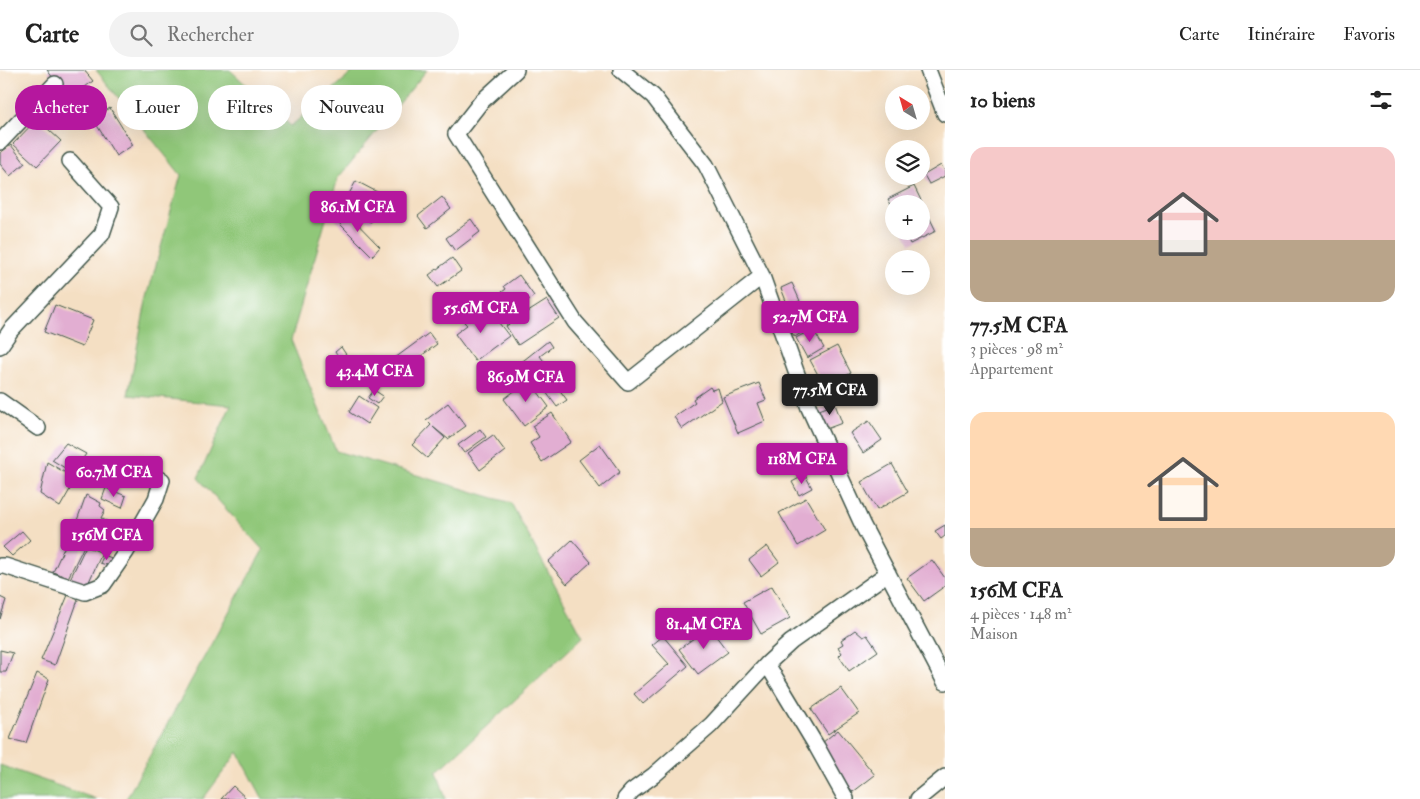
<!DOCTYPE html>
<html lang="fr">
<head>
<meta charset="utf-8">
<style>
	:root { --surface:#fff; --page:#f2f2f2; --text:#222; --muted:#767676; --line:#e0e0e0; --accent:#b5179e }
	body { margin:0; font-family:"IM FELL Double Pica",serif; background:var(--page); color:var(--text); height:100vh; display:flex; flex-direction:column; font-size:19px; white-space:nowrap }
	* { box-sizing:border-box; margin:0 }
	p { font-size:16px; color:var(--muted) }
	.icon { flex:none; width:28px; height:28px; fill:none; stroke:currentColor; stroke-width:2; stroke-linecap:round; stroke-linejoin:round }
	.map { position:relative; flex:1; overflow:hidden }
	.panel { display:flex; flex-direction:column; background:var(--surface); width:475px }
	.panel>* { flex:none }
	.guide { position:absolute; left:15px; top:15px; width:475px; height:45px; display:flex; gap:10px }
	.needle { width:32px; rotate:323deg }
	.buttons { position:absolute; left:885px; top:15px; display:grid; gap:10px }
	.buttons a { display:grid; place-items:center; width:45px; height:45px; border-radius:50%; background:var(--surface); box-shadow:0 5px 20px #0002; font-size:25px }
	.price { position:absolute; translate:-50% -42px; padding:0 11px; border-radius:5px; background:var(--accent); color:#fff; font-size:16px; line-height:32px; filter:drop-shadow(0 1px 2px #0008) }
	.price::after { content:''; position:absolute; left:50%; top:30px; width:15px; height:11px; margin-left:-8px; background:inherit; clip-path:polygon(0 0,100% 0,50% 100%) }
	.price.selected { background:#222; color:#fff }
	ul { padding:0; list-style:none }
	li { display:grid; align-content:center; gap:10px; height:265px; padding:0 25px }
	li span { display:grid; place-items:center; height:155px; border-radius:15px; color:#555 }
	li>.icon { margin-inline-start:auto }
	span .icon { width:90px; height:90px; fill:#fffc; stroke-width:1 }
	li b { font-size:21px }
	h2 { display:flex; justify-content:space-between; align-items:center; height:60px; padding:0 25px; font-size:21px }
	.tag { padding:0 18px; border-radius:22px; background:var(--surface); box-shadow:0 5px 20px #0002; font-size:18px; line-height:45px }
	.tag.selected { background:var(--accent); color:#fff }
	header { display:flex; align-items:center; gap:30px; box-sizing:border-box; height:70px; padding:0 25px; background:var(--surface); border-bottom:1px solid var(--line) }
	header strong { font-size:24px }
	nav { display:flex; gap:28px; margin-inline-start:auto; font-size:18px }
	.search { width:350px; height:45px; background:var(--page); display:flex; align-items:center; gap:12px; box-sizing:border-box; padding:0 18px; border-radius:28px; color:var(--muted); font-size:19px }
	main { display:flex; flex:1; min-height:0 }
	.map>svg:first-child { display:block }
</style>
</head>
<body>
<header>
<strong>Carte</strong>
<div class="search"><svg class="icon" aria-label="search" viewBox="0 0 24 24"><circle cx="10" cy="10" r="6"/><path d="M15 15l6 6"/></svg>Rechercher</div>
<nav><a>Carte</a><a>Itinéraire</a><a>Favoris</a></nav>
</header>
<main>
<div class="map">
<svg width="945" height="729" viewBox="0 0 945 729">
	<rect width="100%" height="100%" fill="#fff"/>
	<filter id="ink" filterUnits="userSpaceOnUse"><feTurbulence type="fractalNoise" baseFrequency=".02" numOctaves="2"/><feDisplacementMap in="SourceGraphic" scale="10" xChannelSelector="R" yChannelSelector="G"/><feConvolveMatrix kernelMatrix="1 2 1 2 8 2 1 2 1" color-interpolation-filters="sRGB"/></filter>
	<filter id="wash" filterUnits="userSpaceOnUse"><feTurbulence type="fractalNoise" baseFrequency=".0096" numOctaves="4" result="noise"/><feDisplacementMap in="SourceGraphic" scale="20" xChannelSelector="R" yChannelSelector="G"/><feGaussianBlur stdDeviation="1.12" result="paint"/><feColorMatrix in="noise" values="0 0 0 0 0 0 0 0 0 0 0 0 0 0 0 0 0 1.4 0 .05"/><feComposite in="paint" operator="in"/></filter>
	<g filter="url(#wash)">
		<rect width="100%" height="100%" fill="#f4dfc3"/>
		<!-- green -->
		<path fill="#90c779" stroke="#588256" d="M96 0H230L291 56 355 0H427L338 108 291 270 336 381 511 433 583 567 437 702 446 729H263L238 682 203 729H126L263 480 198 408 231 335 128 325 146 231 181 105Z
			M0 695 96 729H0Z"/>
		<g id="blocks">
			<!-- building -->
			<path fill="#e2aed2" d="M47 0H84L93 11 69 29Z
				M110 38 133 75 116 86 93 49Z
				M37 49 61 71 37 96 13 74Z
				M11 75 25 93 10 106 0 94V83Z
				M941 95 945 101V106L929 114 924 105Z
				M356 111 379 123 372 136 349 124Z
				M914 116 936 161 910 174 904 161H921V134H894V140L888 129Z
				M442 127 451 139 427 158 418 146Z
				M354 134 375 144 371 152 351 143Z
				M344 140 380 177 372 186 335 149Z
				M471 149 480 162 455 181 446 168Z
				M452 188 461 201 438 217 429 205Z
				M519 205 534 226 506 246 494 228 506 219 504 216Z
				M792 213 800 231 788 236 781 218Z
				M547 230 559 248 518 275 506 256Z
				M800 234 814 254 795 267 787 256 795 250 790 241Z
				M55 235 93 250 82 277 44 262Z
				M486 236 509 266 475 291 455 264 467 255 464 252Z
				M813 259 824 278 807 288 796 268Z
				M429 263 437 274 417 289 422 296 413 302 411 299 406 303 395 288Z
				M548 271 552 277 540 286 555 306 539 319 519 294Z
				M837 276 851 303 836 311 834 308 823 314 810 290Z
				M341 277 347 286 340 290 335 282Z
				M529 310 549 337 524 356 504 329Z
				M553 311 567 330 557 337 543 318Z
				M759 313 766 330 758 333 765 351 738 363 723 327Z
				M710 317 712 320 718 318 722 331 682 359 674 347 695 332 693 329Z
				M374 320 383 326 377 334 368 328Z
				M359 326 377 338 367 354 349 342Z
				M448 333 466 356 448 369 433 357 445 368 427 388 412 375 431 355 426 350Z
				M835 334 842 353 826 359 819 340Z
				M552 343 571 372 542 392 530 373 539 367 532 356Z
				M869 351 882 370 863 383 850 363Z
				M480 359 486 367 464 383 458 375Z
				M493 365 505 381 480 400 468 383Z
				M66 373 86 384 73 403 52 390Z
				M600 374 620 402 600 418 579 390Z
				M47 392 76 409 60 437 40 424Z
				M892 394 908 422 877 440 861 412Z
				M805 405 812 418 799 425 792 412Z
				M106 418 126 426 122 438 102 429Z
				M86 425 101 433 100 436 105 440 101 448 108 452 107 477 92 465 89 468 74 459Z
				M806 428 825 460 798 476 779 443Z
				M945 455V466L941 469 935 461Z
				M22 461 30 470 12 486 3 477Z
				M69 467 85 474 68 508 53 502Z
				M572 470 591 492 567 514 548 492Z
				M86 476 102 483 87 516 70 509Z
				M767 476 779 492 761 506 749 490Z
				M104 485 114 489 110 496 100 493Z
				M932 490 945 508V516L924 531 907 508Z
				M772 516 790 548 761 564 743 532Z
				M68 525 78 530 55 595 41 590Z
				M0 527 6 530 0 549Z
				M709 557 728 582 698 604 679 579Z
				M855 560 863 567 867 565 878 581 849 601 839 586 842 583 838 577 843 574 841 570Z
				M663 566 688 596 643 634 634 624 669 594 652 575Z
				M0 580 13 583 6 602H0Z
				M37 603 49 609 26 673 10 669Z
				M841 618 859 643 828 664 811 639Z
				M838 660 875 705 853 722 817 677Z
				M233 716 247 729H221Z"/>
		</g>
	</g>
	<g filter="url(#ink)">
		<use href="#blocks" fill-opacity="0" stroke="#3f5549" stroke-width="1"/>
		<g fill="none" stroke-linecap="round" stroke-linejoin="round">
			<!-- minor casing -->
			<g stroke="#3f5549" stroke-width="18">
				<path id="minor" d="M516 0 481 32 456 64 575 252 628 312 762 206
					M621 0 653 26 706 95 762 206 809 338 863 456 945 612
					M928 0 945 44
					M0 72 55 14
					M0 276 11 260 102 164 111 137 70 91
					M0 331 38 358
					M0 496H5L85 522 103 515 126 482 156 429 162 410
					M767 594 817 677 846 729
					M625 729 632 721 654 705 711 655 767 594 791 572 888 503
					M918 729 945 707"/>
			</g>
			<!-- minor -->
			<use href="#minor" stroke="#fff" stroke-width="15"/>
		</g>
	</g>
</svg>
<div class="buttons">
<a><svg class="needle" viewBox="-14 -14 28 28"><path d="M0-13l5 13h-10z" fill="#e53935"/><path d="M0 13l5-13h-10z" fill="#767676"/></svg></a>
<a><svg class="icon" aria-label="layers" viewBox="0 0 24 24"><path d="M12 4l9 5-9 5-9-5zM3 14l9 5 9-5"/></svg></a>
<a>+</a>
<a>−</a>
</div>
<b class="price" style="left:358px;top:163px">86.1M CFA</b>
<b class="price" style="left:481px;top:264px">55.6M CFA</b>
<b class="price" style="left:810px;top:273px">52.7M CFA</b>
<b class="price" style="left:375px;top:327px">43.4M CFA</b>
<b class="price" style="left:526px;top:333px">86.9M CFA</b>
<b class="price selected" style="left:830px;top:346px">77.5M CFA</b>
<b class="price" style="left:802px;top:415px">118M CFA</b>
<b class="price" style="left:114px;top:428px">60.7M CFA</b>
<b class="price" style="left:107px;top:491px">156M CFA</b>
<b class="price" style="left:704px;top:580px">81.4M CFA</b>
<div class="guide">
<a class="tag selected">Acheter</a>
<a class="tag">Louer</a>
<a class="tag">Filtres</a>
<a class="tag">Nouveau</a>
</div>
</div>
<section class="panel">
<h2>10 biens<svg class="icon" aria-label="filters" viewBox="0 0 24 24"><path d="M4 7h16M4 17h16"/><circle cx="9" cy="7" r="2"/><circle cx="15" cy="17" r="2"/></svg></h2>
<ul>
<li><span style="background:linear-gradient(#f6c9c9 60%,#b9a48a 0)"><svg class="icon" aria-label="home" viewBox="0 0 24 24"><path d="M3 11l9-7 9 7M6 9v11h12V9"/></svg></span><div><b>77.5M CFA</b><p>3 pièces · 98 m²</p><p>Appartement</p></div></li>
<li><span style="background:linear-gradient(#ffd9b3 75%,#b9a48a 0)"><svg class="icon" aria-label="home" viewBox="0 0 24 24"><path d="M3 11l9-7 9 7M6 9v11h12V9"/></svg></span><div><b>156M CFA</b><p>4 pièces · 148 m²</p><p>Maison</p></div></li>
</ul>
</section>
</main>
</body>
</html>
